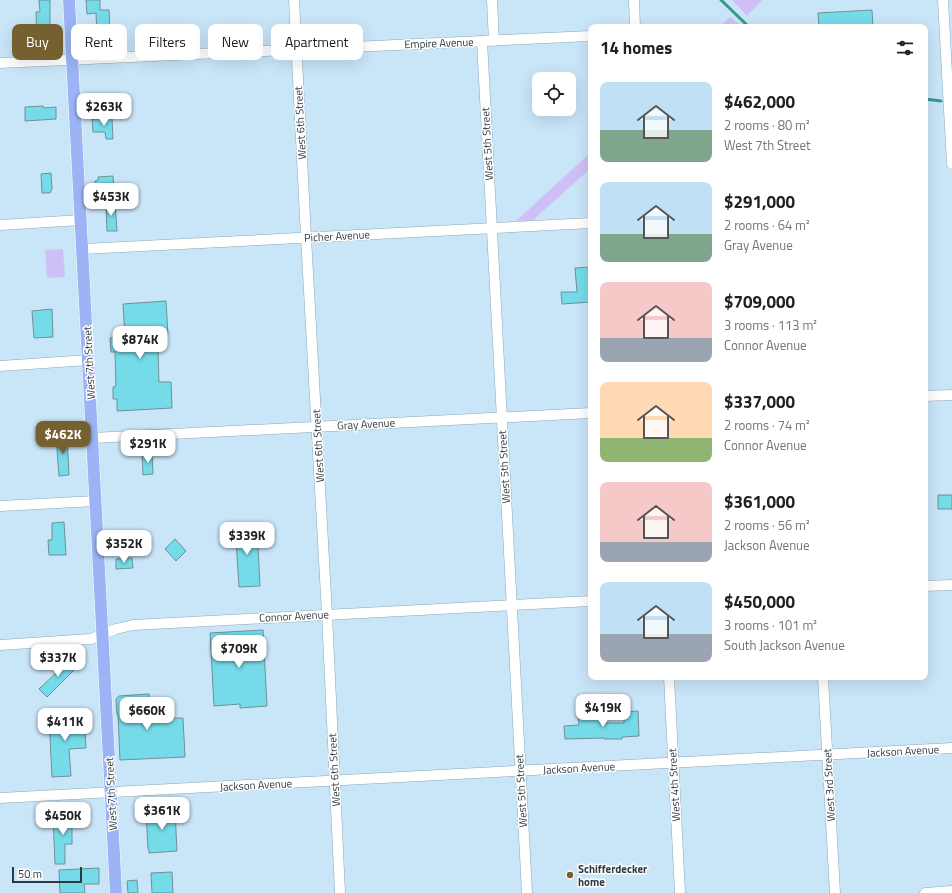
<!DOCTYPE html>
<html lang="en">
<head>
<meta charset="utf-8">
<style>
	:root { --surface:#fff; --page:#f2f2f2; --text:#202124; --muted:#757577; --accent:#74612f }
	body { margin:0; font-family:"Titillium Web",sans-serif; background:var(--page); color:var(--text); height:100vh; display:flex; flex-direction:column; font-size:15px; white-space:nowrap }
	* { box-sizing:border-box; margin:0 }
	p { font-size:13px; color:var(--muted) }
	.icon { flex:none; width:22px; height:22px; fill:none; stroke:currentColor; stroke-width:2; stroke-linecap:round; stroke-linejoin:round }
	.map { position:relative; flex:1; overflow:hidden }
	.panel { position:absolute; left:588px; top:24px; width:340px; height:656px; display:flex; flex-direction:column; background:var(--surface); border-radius:8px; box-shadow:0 4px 16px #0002 }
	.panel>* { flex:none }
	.guide { position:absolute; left:12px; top:24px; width:380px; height:36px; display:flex; gap:8px }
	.tools { position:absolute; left:532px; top:72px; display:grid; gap:8px }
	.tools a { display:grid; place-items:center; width:44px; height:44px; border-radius:8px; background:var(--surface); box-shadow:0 4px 16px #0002; font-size:20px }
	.scale { position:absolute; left:12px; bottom:10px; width:70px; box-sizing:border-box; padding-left:4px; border:2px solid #2e3a41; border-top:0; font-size:11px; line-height:14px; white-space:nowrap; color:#2e3a41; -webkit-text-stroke:3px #fff; paint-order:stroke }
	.price { position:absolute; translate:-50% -34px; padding:0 9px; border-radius:8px; background:#fff; color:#222; font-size:13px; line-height:26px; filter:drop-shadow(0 1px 2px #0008) }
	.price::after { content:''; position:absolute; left:50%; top:24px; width:12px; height:9px; margin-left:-6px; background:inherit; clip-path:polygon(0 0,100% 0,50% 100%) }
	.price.selected { background:var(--accent); color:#fff }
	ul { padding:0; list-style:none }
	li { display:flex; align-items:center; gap:12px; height:100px; padding:0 12px }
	li span { display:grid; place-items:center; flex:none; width:112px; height:80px; border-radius:8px; color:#555 }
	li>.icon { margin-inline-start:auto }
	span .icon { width:48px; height:48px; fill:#fffc; stroke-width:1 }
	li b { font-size:17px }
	h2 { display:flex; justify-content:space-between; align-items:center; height:48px; padding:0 12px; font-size:17px }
	.tag { padding:0 14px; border-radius:8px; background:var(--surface); box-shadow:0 4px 16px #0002; font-size:14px; line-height:36px }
	.tag.selected { background:var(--accent); color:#fff }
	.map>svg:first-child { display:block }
</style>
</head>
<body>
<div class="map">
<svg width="952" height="893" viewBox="0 0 952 893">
	<rect width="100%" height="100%" fill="#c9e5f8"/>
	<!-- green -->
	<path fill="#cec0f6" d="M732 0H762L747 16Z
		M730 17 740 25 738 27H720Z
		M591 152V168L533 220 516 221Z
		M63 249 65 277 47 278 45 250Z"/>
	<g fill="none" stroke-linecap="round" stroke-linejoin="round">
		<!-- stream -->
		<path stroke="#359986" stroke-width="3" d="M721 0 749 27
			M925 99 941 101"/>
	</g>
	<!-- building -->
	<path fill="#75dbe9" stroke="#6e9196" d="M39 0H50V41H37L36 12H40Z
		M86 0H100V10H109L110 35H97L96 13 87 14Z
		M872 10 873 27H819L818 13Z
		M43 106 44 108 56 107V119L25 121V107Z
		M112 118 113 139H106L105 132H93L92 119Z
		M51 173 52 189 50 193H42L41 174Z
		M113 176 114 188 107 189 108 192H96L95 181 98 180V177Z
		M115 203 117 231H107L106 204Z
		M591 267V302L562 304 561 292H577L575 268Z
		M166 301 168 335 141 337V352L158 351 159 382H171L172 408 117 411V399H113V387L116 386 115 352H111L110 338 125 337 123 304Z
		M52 309 53 337 34 338 32 311Z
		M67 435 69 475 59 476 56 436Z
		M152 454 153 474 143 475 142 455Z
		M938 495H952V509H938Z
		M64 522 66 555H49L48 540H52V523Z
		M257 528 260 586 239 587 236 540H230L229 530Z
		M175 539 186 551 176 561 165 549Z
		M132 558 133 568 116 569V559Z
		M263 630 267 706 240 708V704L214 706 210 633Z
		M71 659 78 666 47 697 39 689Z
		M149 694 150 719 183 718 185 757 120 760 118 714H117L116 699 119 696Z
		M638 711 639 736 622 737V739H604V738L565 739 564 726 579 725 578 715 600 714V723H624V712Z
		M84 715 86 748 69 749 71 776 52 777 49 717Z
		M175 810 177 851 149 853V849H148L146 811Z
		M76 815 77 824 72 825V844H65V864H55L53 816Z
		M99 868V884H84L85 893H60L59 870Z
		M172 872 173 893H152L151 873Z
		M137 880 138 893H128L127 881Z"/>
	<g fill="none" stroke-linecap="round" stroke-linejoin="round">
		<!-- minor casing -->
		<g stroke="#8ca7b8" stroke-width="11">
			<path id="minor" d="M294 0 306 237 327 614 340 893
				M492 0 494 41
				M634 0 635 27
				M943 0 952 164
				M482 41 527 893
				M0 63 591 36
				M0 225 81 220
				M83 249 591 223
				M0 366 89 360
				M925 396 952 395
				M92 438 591 413
				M0 506 96 501
				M925 586 952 585
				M0 645 91 639 116 629 133 625 591 601
				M669 677 680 893
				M823 677 835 893
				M0 798 952 748
				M925 893 952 891"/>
		</g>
		<!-- major casing -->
		<g stroke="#fff" stroke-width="13">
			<path id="major" d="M69 0 116 893"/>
		</g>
		<!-- minor -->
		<use href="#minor" stroke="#fff" stroke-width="10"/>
		<!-- major -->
		<use href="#major" stroke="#9cb4f5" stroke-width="12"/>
	</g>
	<!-- markers -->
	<circle fill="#74612f" stroke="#fff" stroke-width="1.5" cx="570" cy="875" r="4"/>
	<g text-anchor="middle" stroke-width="3" stroke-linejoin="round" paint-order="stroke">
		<!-- street labels -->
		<g font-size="11" fill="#2e3a41" stroke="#fff">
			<text transform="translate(439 43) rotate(-2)" y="4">Empire Avenue</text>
			<text transform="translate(300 123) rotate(-93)" y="4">West 6th Street</text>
			<text transform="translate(487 144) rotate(-93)" y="4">West 5th Street</text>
			<text transform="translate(337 236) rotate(-3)" y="4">Picher Avenue</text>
			<text transform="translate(89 363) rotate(-93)" y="4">West 7th Street</text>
			<text transform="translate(366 424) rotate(-3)" y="4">Gray Avenue</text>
			<text transform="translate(318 446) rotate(-93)" y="4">West 6th Street</text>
			<text transform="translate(504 467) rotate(-93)" y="4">West 5th Street</text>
			<text transform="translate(294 616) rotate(-3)" y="4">Connor Avenue</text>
			<text transform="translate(903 751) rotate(-3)" y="4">Jackson Avenue</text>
			<text transform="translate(579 768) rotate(-3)" y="4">Jackson Avenue</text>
			<text transform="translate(334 770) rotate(-93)" y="4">West 6th Street</text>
			<text transform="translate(256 785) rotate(-3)" y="4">Jackson Avenue</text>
			<text transform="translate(674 785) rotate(-93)" y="4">West 4th Street</text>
			<text transform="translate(829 785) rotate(-93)" y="4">West 3rd Street</text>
			<text transform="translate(521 791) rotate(-93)" y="4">West 5th Street</text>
			<text transform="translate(111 794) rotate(-93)" y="4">West 7th Street</text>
		</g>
		<!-- poi labels -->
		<g font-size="11" font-weight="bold" fill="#2e3a41" stroke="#fff" text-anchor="start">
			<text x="578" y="873">Schifferdecker<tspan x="578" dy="13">home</tspan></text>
		</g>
	</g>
</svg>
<div class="tools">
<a><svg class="icon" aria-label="locate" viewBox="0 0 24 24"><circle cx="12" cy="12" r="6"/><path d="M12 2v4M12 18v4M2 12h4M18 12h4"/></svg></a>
</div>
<div class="scale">50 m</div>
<b class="price" style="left:104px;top:127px">$263K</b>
<b class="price" style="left:111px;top:217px">$453K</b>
<b class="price" style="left:140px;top:360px">$874K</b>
<b class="price selected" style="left:63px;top:455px">$462K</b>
<b class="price" style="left:148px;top:464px">$291K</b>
<b class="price" style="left:247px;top:556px">$339K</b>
<b class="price" style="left:124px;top:564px">$352K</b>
<b class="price" style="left:239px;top:669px">$709K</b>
<b class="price" style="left:58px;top:678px">$337K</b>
<b class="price" style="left:603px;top:728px">$419K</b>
<b class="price" style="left:147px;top:731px">$660K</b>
<b class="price" style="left:65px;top:742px">$411K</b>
<b class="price" style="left:162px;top:831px">$361K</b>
<b class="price" style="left:63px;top:836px">$450K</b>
<div class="guide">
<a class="tag selected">Buy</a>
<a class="tag">Rent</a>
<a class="tag">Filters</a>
<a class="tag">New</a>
<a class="tag">Apartment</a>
</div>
<section class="panel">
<h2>14 homes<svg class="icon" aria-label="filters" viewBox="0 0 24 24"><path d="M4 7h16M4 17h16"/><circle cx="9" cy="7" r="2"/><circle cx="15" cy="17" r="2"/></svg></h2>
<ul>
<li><span style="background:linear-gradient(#bfe0f5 60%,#7fa58c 0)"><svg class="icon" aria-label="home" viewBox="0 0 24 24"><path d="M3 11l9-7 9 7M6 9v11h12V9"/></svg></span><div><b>$462,000</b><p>2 rooms · 80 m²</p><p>West 7th Street</p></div></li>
<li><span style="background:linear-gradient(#bfe0f5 65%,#7fa58c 0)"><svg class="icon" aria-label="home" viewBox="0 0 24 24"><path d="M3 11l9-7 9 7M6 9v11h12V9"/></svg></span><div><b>$291,000</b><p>2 rooms · 64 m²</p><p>Gray Avenue</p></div></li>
<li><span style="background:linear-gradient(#f6c9c9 70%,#9aa5b1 0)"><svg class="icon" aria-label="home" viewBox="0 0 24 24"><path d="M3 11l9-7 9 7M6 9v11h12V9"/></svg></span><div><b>$709,000</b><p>3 rooms · 113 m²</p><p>Connor Avenue</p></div></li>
<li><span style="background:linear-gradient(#ffd9b3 70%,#8fb573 0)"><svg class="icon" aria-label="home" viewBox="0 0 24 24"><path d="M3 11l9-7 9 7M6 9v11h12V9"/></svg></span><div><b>$337,000</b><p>2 rooms · 74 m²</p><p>Connor Avenue</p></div></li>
<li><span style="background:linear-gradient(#f6c9c9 75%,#9aa5b1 0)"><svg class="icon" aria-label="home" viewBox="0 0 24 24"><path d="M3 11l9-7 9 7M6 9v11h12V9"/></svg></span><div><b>$361,000</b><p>2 rooms · 56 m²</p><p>Jackson Avenue</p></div></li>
<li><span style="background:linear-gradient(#bfe0f5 65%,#9aa5b1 0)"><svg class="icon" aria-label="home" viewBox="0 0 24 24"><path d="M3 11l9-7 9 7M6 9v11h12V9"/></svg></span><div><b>$450,000</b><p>3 rooms · 101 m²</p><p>South Jackson Avenue</p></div></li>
</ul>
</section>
</div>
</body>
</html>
